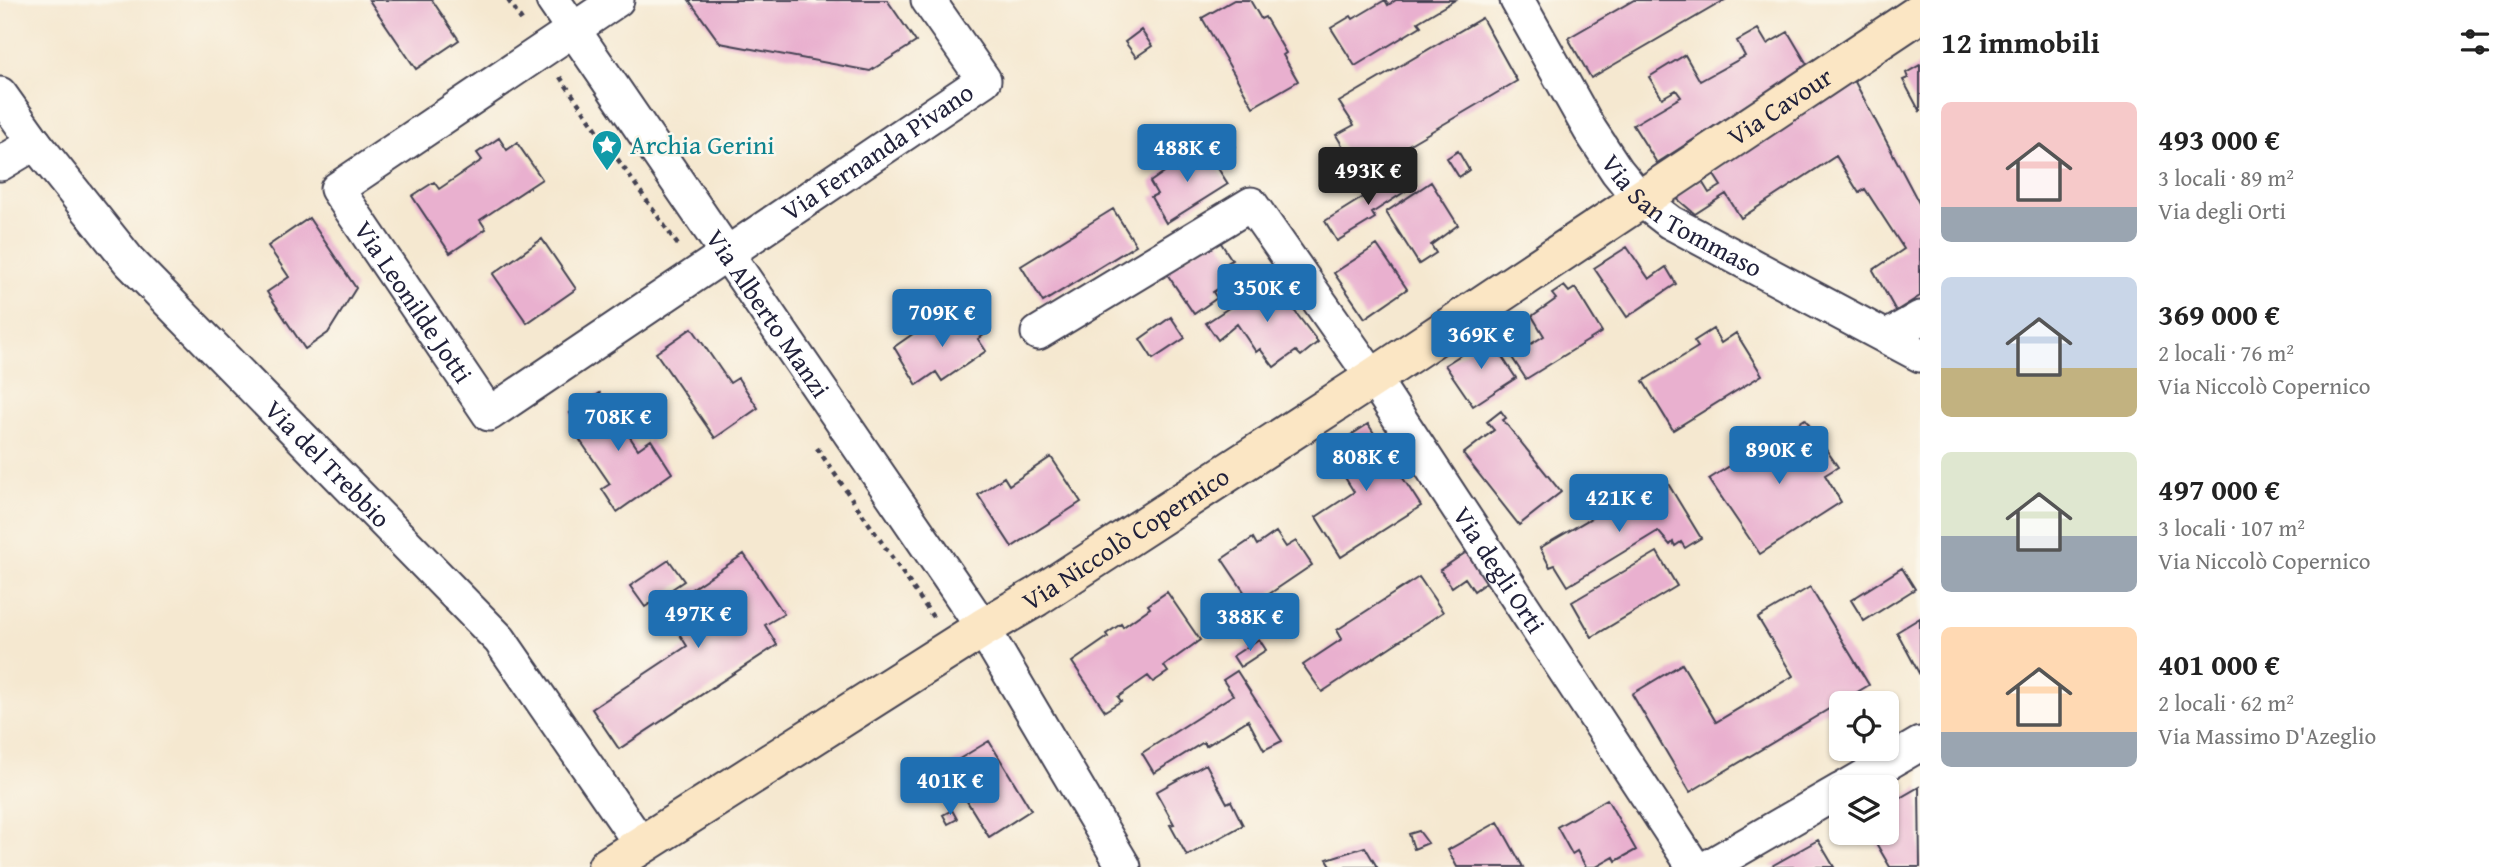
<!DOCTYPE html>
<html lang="it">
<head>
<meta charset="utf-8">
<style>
	:root { --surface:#fff; --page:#f2f2f2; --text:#222; --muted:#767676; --accent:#1f6fb2 }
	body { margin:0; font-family:"Gentium Book Plus",serif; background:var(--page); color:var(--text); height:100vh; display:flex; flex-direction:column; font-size:26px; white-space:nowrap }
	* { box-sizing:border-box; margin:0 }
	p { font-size:23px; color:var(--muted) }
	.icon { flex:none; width:38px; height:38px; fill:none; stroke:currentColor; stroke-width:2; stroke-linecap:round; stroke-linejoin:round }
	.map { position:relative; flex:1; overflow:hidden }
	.drawer { display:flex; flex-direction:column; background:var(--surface); width:595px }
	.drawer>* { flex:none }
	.fabs { position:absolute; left:1829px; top:691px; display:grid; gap:14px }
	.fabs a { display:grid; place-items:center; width:70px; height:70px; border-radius:10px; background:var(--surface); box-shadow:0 2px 5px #0004; font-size:35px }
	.price { position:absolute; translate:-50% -60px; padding:0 16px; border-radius:7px; background:var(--accent); color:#fff; font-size:23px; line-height:46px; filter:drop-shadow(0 2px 4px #0008) }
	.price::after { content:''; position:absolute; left:50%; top:42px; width:21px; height:16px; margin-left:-10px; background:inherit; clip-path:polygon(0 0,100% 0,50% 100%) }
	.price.active { background:#222; color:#fff }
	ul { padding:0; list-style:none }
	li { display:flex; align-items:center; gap:21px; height:175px; padding:0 21px }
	li span { display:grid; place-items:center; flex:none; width:196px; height:140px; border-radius:10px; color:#555 }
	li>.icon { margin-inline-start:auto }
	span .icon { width:84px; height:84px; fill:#fffc; stroke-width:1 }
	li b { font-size:30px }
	h2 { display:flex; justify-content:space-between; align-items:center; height:84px; padding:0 21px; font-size:30px }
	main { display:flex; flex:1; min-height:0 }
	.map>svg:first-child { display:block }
</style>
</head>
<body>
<main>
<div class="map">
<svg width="1920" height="867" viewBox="0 0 1920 867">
	<rect width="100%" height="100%" fill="#fbf7ec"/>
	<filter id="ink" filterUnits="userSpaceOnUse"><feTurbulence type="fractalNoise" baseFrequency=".0143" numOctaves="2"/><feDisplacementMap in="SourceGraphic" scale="14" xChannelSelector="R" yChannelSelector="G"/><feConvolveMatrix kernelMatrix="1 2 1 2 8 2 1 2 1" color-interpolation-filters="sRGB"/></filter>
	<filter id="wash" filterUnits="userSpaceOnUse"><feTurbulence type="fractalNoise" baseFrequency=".00686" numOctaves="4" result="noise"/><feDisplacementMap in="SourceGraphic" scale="28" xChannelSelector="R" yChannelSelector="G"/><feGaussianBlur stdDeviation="1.57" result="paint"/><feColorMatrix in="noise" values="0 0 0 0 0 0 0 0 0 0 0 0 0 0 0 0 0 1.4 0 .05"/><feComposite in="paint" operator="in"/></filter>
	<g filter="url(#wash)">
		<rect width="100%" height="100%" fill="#f5e8d0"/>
		<g id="blocks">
			<!-- building -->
			<path fill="#e9b0cf" d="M369 0H432L459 40 416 69Z
				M689 0H887L916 42 870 71 720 43Z
				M1234 0H1250L1261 19 1265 17 1286 53 1283 55 1298 81 1253 107 1202 18Z
				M1385 0 1388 5 1396 0H1455L1418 22 1421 26 1355 66 1331 28 1351 16 1353 19Z
				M1634 0H1725L1591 78 1568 38Z
				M1482 18 1517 81 1359 174 1336 135 1354 125 1339 102Z
				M1758 29 1767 44 1788 32 1808 66 1657 163 1633 125 1681 97 1676 90 1662 98 1649 77 1685 55 1700 81 1745 56 1737 41Z
				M1141 30 1152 46 1136 57 1125 42Z
				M1920 65V112L1903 80 1908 78 1906 73Z
				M1854 80 1920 205V296L1896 311 1873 270 1904 249 1865 189 1859 193 1836 156 1741 218 1726 194 1695 214 1675 197 1701 180 1709 193 1721 186 1712 172Z
				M1226 129 1235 146 1219 154 1210 136Z
				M499 138 507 150 517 143 542 179 480 220 486 229 450 253 412 196 434 182 439 189 482 160 477 153Z
				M1203 145 1228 184 1166 223 1151 197 1157 194 1150 182Z
				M1458 151 1469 170 1459 177 1447 158Z
				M1405 171 1415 185 1372 213 1375 218 1337 241 1325 221Z
				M1431 182 1458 225 1431 245 1436 253 1419 264 1386 212Z
				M1113 209 1136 245 1043 302 1021 266Z
				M309 218 356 288 328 333 305 349 267 292 289 277 268 246Z
				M1217 237 1232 260 1227 263 1236 277 1213 292 1217 298 1194 314 1165 271Z
				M542 239 576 289 527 323 493 274Z
				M1377 245 1407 289 1365 318 1334 273Z
				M1627 247 1649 279 1666 267 1676 284 1627 317 1594 268Z
				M1271 280 1318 342 1301 356 1296 351 1274 367 1260 349 1256 352 1237 324 1218 340 1206 323Z
				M1564 286 1569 292 1575 288 1602 332 1526 379 1511 356 1544 336 1532 316 1556 299 1552 294Z
				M978 314 990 331 978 339 986 351 942 381 936 372 917 385 894 347 933 320 944 337Z
				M1171 317 1185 338 1153 359 1140 339Z
				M692 328 730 383 738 378 758 408 715 438 656 353Z
				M1713 329 1721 343 1736 333 1762 375 1673 430 1643 381 1698 347 1694 341Z
				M1489 337 1516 378 1473 406 1445 365Z
				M600 393 638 449 651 440 672 473 617 512 602 489 610 484 575 433 574 419 570 413Z
				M1501 411 1506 418 1503 420 1561 492 1519 525 1463 454 1494 430 1487 422Z
				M1805 419 1838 467 1825 475 1841 502 1760 554 1709 479Z
				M1368 424 1421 506 1341 557 1316 517 1354 492 1328 450Z
				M1051 457 1081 502 1012 547 978 495 1004 477 1009 485Z
				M1667 482 1701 538 1685 548 1681 542 1675 546 1673 542 1670 545 1658 531 1568 586 1555 565 1550 567 1540 548 1629 496 1640 514 1656 503 1650 492Z
				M1276 532 1286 547 1296 541 1312 565 1253 605 1222 559 1253 538 1257 545Z
				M1468 551 1488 581 1474 591 1465 578 1452 587 1440 570Z
				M1657 552 1677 586 1592 637 1572 602Z
				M744 554 784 614 765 625 777 645 619 749 592 709 687 646 663 608Z
				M669 560 684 581 645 607 630 586Z
				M1902 568 1915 589 1864 621 1851 600Z
				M1419 577 1443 612 1322 692 1303 665 1342 639 1337 630Z
				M1810 587 1869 685 1690 792 1632 694 1682 664 1716 722 1793 676 1758 618Z
				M1167 592 1200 640 1164 666 1168 672 1153 682 1148 676 1118 697 1121 701 1105 711 1072 662 1108 637 1106 634 1121 624 1123 627 1150 608 1148 605Z
				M1920 618V675L1897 632Z
				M1259 639 1266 650 1240 667 1233 656Z
				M1237 671 1282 741 1264 750 1248 720 1206 746 1204 742 1154 773 1142 753 1233 695 1223 680Z
				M989 741 1031 810 989 837 946 767Z
				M1206 764 1227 803 1231 801 1243 825 1187 856 1170 825 1174 824 1156 792Z
				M1919 787 1920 867H1890L1873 838 1877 835 1876 833H1886V806Z
				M1607 799 1636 850 1616 861 1614 857 1596 867H1586L1577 851 1572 854 1557 827Z
				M952 810 957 819 948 824 943 815Z
				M1498 822 1523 867H1457L1448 850Z
				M1419 831 1428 843 1414 849 1409 834Z
				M1818 840 1834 867H1770Z
				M1365 847 1377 867H1332L1327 859Z"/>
		</g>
	</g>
	<g filter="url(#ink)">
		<use href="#blocks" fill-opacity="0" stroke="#424051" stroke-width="2"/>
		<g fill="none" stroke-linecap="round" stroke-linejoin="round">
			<!-- minor casing -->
			<g stroke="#424051" stroke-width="37">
				<g id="minor">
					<path id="s1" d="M553 0 954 585 983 628 1124 867"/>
					<path id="s2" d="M617 0 337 189 489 414 984 80 928 0"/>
					<path id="s3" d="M1517 0 1590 130 1617 171 1639 198 1670 222 1920 355"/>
					<path id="s4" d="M0 94 35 143 129 261 500 640 642 846"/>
					<path d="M0 164 35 143"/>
					<path id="s5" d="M1038 333 1251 204 1373 378 1694 867"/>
					<path d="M1887 337 1920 318"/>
					<path d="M1845 788 1920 744"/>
					<path d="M1708 867 1841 790"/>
				</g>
			</g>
			<!-- secondary casing -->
			<g stroke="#424051" stroke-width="42">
				<g id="secondary">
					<path id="s6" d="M607 867 983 628 1036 597 1373 378 1920 13"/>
				</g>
			</g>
			<!-- path -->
			<path stroke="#424051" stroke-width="4.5" stroke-dasharray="5 5" stroke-linecap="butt" d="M508 0 524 24
				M560 77 680 248
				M817 448 935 620"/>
			<!-- minor -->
			<use href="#minor" stroke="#fff" stroke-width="33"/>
			<!-- secondary -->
			<use href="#secondary" stroke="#fbe6c4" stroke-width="38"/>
		</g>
	</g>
	<!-- icons -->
	<defs>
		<g id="sight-pin" transform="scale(1.575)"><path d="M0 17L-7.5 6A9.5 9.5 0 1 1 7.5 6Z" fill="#0f9aa8" stroke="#fbf7ec"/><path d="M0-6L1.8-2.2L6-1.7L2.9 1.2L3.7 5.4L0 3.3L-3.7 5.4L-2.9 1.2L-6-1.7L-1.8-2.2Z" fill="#fff"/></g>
	</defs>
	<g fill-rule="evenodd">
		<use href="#sight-pin" x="607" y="145"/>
	</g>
	<g text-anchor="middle" stroke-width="5" stroke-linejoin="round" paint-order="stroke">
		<!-- street labels -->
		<g font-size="26" fill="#22223b" stroke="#fbf7ec">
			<text dy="9" stroke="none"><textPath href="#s6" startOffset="1398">Via Cavour</textPath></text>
			<text dy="9" stroke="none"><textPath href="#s2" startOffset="1078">Via Fernanda Pivano</textPath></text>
			<text dy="9" stroke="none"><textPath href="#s3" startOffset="278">Via San Tommaso</textPath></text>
			<text dy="9" stroke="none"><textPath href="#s2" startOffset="474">Via Leonilde Jotti</textPath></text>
			<text dy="9" stroke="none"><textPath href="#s1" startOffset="380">Via Alberto Manzi</textPath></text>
			<text dy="9" stroke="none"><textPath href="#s4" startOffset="495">Via del Trebbio</textPath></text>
			<text dy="9" stroke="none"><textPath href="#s6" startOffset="614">Via Niccolò Copernico</textPath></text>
			<text dy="9" stroke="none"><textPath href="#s5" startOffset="691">Via degli Orti</textPath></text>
		</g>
		<!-- culture labels -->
		<g font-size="26" fill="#0d838f" stroke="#fbf7ec" text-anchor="start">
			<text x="630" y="154">Archia Gerini</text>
		</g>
	</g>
</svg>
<div class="fabs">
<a><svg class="icon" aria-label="locate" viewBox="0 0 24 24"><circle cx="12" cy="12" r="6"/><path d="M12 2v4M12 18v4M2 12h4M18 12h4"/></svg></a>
<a><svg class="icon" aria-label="layers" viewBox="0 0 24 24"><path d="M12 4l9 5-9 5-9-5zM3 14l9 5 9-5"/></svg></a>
</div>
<b class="price" style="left:1187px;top:184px">488K €</b>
<b class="price active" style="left:1368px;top:207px">493K €</b>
<b class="price" style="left:1267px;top:324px">350K €</b>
<b class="price" style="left:942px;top:349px">709K €</b>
<b class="price" style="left:1481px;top:371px">369K €</b>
<b class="price" style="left:618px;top:453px">708K €</b>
<b class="price" style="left:1779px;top:486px">890K €</b>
<b class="price" style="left:1366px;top:493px">808K €</b>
<b class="price" style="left:1619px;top:534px">421K €</b>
<b class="price" style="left:698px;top:650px">497K €</b>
<b class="price" style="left:1250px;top:653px">388K €</b>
<b class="price" style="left:950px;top:817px">401K €</b>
</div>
<section class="drawer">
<h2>12 immobili<svg class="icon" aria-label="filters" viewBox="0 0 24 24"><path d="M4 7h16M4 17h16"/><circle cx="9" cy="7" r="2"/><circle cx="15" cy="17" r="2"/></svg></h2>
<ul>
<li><span style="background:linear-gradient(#f6c9c9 75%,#9aa5b1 0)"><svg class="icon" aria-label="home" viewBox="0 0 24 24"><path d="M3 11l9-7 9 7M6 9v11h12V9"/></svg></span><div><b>493 000 €</b><p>3 locali · 89 m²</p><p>Via degli Orti</p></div></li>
<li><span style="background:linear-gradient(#c9d6e8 65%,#c2b280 0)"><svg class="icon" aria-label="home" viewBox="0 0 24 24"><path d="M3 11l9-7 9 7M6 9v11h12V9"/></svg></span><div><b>369 000 €</b><p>2 locali · 76 m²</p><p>Via Niccolò Copernico</p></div></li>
<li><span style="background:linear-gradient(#dfe7d0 60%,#9aa5b1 0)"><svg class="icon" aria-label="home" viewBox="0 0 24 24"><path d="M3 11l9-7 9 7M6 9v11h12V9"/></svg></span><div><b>497 000 €</b><p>3 locali · 107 m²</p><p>Via Niccolò Copernico</p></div></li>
<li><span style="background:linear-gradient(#ffd9b3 75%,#9aa5b1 0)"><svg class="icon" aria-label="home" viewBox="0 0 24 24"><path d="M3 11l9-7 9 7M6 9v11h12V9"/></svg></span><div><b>401 000 €</b><p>2 locali · 62 m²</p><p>Via Massimo D'Azeglio</p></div></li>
</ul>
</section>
</main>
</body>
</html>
